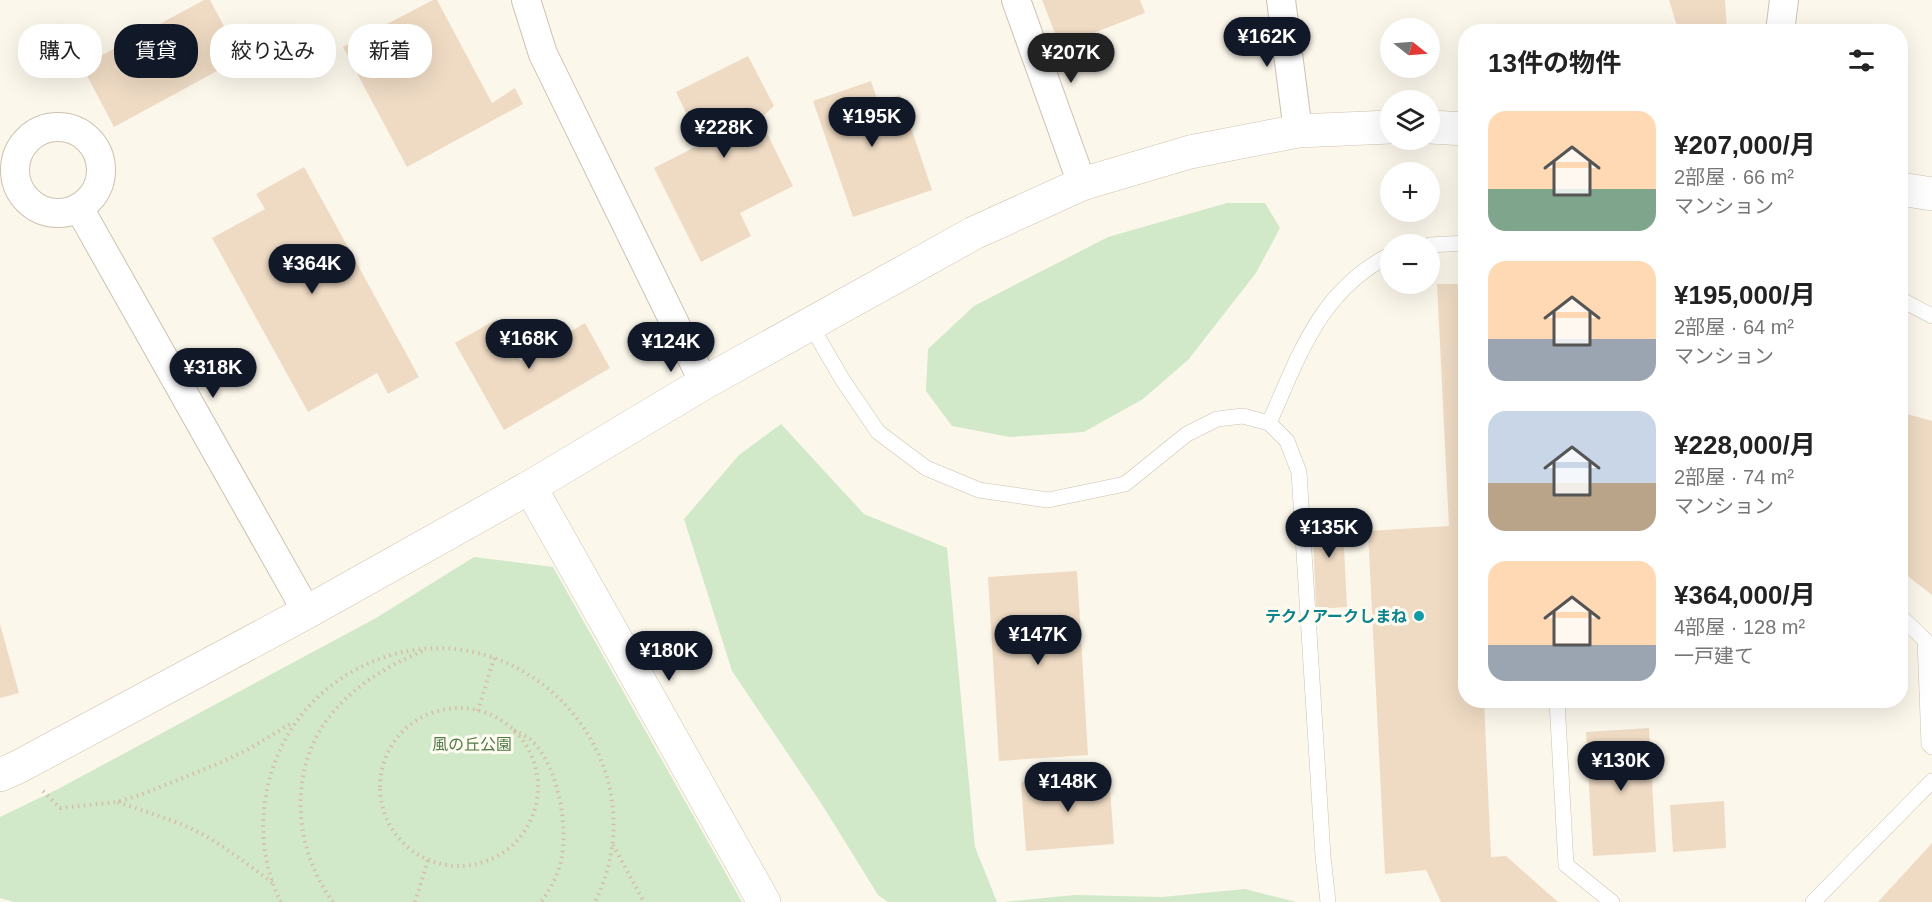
<!DOCTYPE html>
<html lang="ja">
<head>
<meta charset="utf-8">
<style>
	:root { --surface:#fff; --page:#f2f2f2; --text:#222; --muted:#767676; --accent:#111827 }
	body { margin:0; font-family:Helvetica,"Noto Sans JP",sans-serif; background:var(--page); color:var(--text); height:100vh; display:flex; flex-direction:column; font-size:22px; white-space:nowrap }
	* { box-sizing:border-box; margin:0 }
	p { font-size:20px; color:var(--muted) }
	.icon { flex:none; width:33px; height:33px; fill:none; stroke:currentColor; stroke-width:2; stroke-linecap:round; stroke-linejoin:round }
	.map { position:relative; flex:1; overflow:hidden }
	.side { position:absolute; left:1458px; top:24px; width:450px; height:684px; display:flex; flex-direction:column; background:var(--surface); border-radius:24px; box-shadow:0 6px 24px #0002 }
	.side>* { flex:none }
	.guide { position:absolute; left:18px; top:24px; width:570px; height:54px; display:flex; gap:12px }
	.needle { width:39px; rotate:107deg }
	.controls { position:absolute; left:1380px; top:18px; display:grid; gap:12px }
	.controls a { display:grid; place-items:center; width:60px; height:60px; border-radius:50%; background:var(--surface); box-shadow:0 6px 24px #0002; font-size:30px }
	.price { position:absolute; translate:-50% -51px; padding:0 14px; border-radius:21px; background:var(--accent); color:#fff; font-size:20px; line-height:39px; filter:drop-shadow(0 2px 3px #0008) }
	.price::after { content:''; position:absolute; left:50%; top:36px; width:18px; height:14px; margin-left:-9px; background:inherit; clip-path:polygon(0 0,100% 0,50% 100%) }
	.price.selected { background:#222; color:#fff }
	ul { padding:0; list-style:none }
	li { display:flex; align-items:center; gap:18px; height:150px; padding:0 30px }
	li span { display:grid; place-items:center; flex:none; width:168px; height:120px; border-radius:18px; color:#555 }
	li>.icon { margin-inline-start:auto }
	span .icon { width:72px; height:72px; fill:#fffc; stroke-width:1 }
	li b { font-size:26px }
	h2 { display:flex; justify-content:space-between; align-items:center; height:72px; padding:0 30px; font-size:26px }
	.chip { padding:0 21px; border-radius:24px; background:var(--surface); box-shadow:0 6px 24px #0002; font-size:21px; line-height:54px }
	.chip.selected { background:var(--accent); color:#fff }
	.map>svg:first-child { display:block }
</style>
</head>
<body>
<div class="map">
<svg width="1932" height="902" viewBox="0 0 1932 902">
	<rect width="100%" height="100%" fill="#fcf7eb"/>
	<!-- green -->
	<path fill="#d2e9c9" d="M1227 203H1265L1280 228 1256 273 1188 360 1143 399 1084 432 1010 437 952 426 926 391 928 349 974 306 1108 237Z
		M781 424 864 514 947 548 975 847 997 902H888L878 895 821 803 732 671 684 519 739 455Z
		M474 557 553 567 742 902H14L0 898V817L58 789 376 618Z
		M1245 889 1296 902H1003L1075 895 1162 897Z"/>
	<!-- building -->
	<path fill="#efdbc4" d="M204 0H210L241 58 114 127 82 66Z
		M433 0H437L492 103 515 88 523 104 407 167 343 47Z
		M1042 0H1140L1145 13 1060 46Z
		M1669 0H1725L1727 32H1682L1676 23Z
		M748 56 774 106 760 119 793 186 740 213 751 236 701 262 654 168 701 144 676 92Z
		M871 81 878 102 900 95 932 190 853 217 813 101Z
		M304 167 419 377 388 394 377 373 308 412 212 238 265 209 256 194Z
		M1437 284H1466V700H1484L1491 857 1506 856 1558 902H1441L1426 870 1385 874 1368 531 1449 526Z
		M497 319 520 361 585 323 610 368 504 430 455 343Z
		M1900 412 1932 421V595L1900 570Z
		M1342 508 1347 607 1316 609 1312 509Z
		M1077 571 1088 755 999 761 988 577Z
		M0 624 19 693 0 698Z
		M1649 728 1656 852 1593 856 1586 732Z
		M1109 775 1114 844 1026 851 1021 782Z
		M1724 801 1726 848 1673 852 1670 805Z
		M1932 843V902H1878Z"/>
	<g fill="none" stroke-linecap="round" stroke-linejoin="round">
		<!-- lane casing -->
		<g stroke="#cdc1b1" stroke-width="16">
			<path id="lane" d="M1430 245 1466 243
				M1900 299 1932 316
				M810 324 842 379 878 432 926 468 979 490 1048 500 1125 484 1187 434 1217 419 1243 416 1269 423 1287 441 1299 472 1323 856 1328 902
				M1269 423C1299 356 1320 290 1390 255
				M1900 616 1925 640 1929 744 1932 747
				M1557 700 1566 865 1612 902
				M1813 902 1932 781"/>
		</g>
		<!-- street casing -->
		<g stroke="#cdc1b1" stroke-width="30">
			<path id="street" d="M526 0 543 54 704 383
				M1016 0 1082 184
				M1281 0 1298 131
				M1780 32 1784 0
				M15 170a43 43 0 1 1 86 0a43 43 0 1 1-86 0Z
				M79 208 307 612"/>
		</g>
		<!-- secondary casing -->
		<g stroke="#d0c2ae" stroke-width="34">
			<path id="secondary" d="M1430 127 1466 129
				M1900 189 1932 194
				M530 487 764 902
				M0 775 18 767 307 612 530 487 704 383 974 233 1082 184 1190 152 1298 131 1390 127"/>
		</g>
		<!-- path -->
		<path stroke="#d5bea6" stroke-width="4" stroke-dasharray="1.5 4.5" stroke-linecap="butt" d="M380 787a79 79 0 1 1 158 0a79 79 0 1 1-158 0Z
			M478 711 494 658
			M514 730C519 733 525 735 530 739 558 764 569 826 561 861 558 875 550 890 541 902
			M43 791 60 808 117 802 143 794 222 762 249 749 290 724
			M118 802C143 811 168 818 192 829 221 843 247 864 273 883
			M613 845 644 902
			M281 902C258 857 258 803 277 757 291 722 317 692 350 673 499 585 671 747 595 902
			M333 902C297 853 289 786 319 732 341 694 383 667 423 651
			M415 902 428 860"/>
		<!-- lane -->
		<use href="#lane" stroke="#fff" stroke-width="15"/>
		<!-- street -->
		<use href="#street" stroke="#fff" stroke-width="28"/>
		<!-- secondary -->
		<use href="#secondary" stroke="#fff" stroke-width="33"/>
	</g>
	<!-- markers -->
	<circle fill="#0f9aa8" stroke="#fefbf1" stroke-width="2" cx="1419" cy="616" r="6"/>
	<g text-anchor="middle" stroke-width="6" stroke-linejoin="round" paint-order="stroke">
		<!-- culture labels -->
		<g font-size="16" font-weight="bold" fill="#0d838f" stroke="#fefbf1" text-anchor="end">
			<text x="1407" y="622">テクノアークしまね</text>
		</g>
		<!-- park labels -->
		<g font-size="16" fill="#507a47" stroke="#fefbf1">
			<text x="472" y="750">風の丘公園</text>
		</g>
	</g>
</svg>
<div class="controls">
<a><svg class="needle" viewBox="-14 -14 28 28"><path d="M0-13l5 13h-10z" fill="#e53935"/><path d="M0 13l5-13h-10z" fill="#767676"/></svg></a>
<a><svg class="icon" aria-label="layers" viewBox="0 0 24 24"><path d="M12 4l9 5-9 5-9-5zM3 14l9 5 9-5"/></svg></a>
<a>+</a>
<a>−</a>
</div>
<b class="price" style="left:1267px;top:68px">¥162K</b>
<b class="price selected" style="left:1071px;top:84px">¥207K</b>
<b class="price" style="left:872px;top:148px">¥195K</b>
<b class="price" style="left:724px;top:159px">¥228K</b>
<b class="price" style="left:312px;top:295px">¥364K</b>
<b class="price" style="left:529px;top:370px">¥168K</b>
<b class="price" style="left:671px;top:373px">¥124K</b>
<b class="price" style="left:213px;top:399px">¥318K</b>
<b class="price" style="left:1329px;top:559px">¥135K</b>
<b class="price" style="left:1038px;top:666px">¥147K</b>
<b class="price" style="left:669px;top:682px">¥180K</b>
<b class="price" style="left:1621px;top:792px">¥130K</b>
<b class="price" style="left:1068px;top:813px">¥148K</b>
<div class="guide">
<a class="chip">購入</a>
<a class="chip selected">賃貸</a>
<a class="chip">絞り込み</a>
<a class="chip">新着</a>
</div>
<section class="side">
<h2>13件の物件<svg class="icon" aria-label="filters" viewBox="0 0 24 24"><path d="M4 7h16M4 17h16"/><circle cx="9" cy="7" r="2"/><circle cx="15" cy="17" r="2"/></svg></h2>
<ul>
<li><span style="background:linear-gradient(#ffd9b3 65%,#7fa58c 0)"><svg class="icon" aria-label="home" viewBox="0 0 24 24"><path d="M3 11l9-7 9 7M6 9v11h12V9"/></svg></span><div><b>¥207,000/月</b><p>2部屋 · 66 m²</p><p>マンション</p></div></li>
<li><span style="background:linear-gradient(#ffd9b3 65%,#9aa5b1 0)"><svg class="icon" aria-label="home" viewBox="0 0 24 24"><path d="M3 11l9-7 9 7M6 9v11h12V9"/></svg></span><div><b>¥195,000/月</b><p>2部屋 · 64 m²</p><p>マンション</p></div></li>
<li><span style="background:linear-gradient(#c9d6e8 60%,#b9a48a 0)"><svg class="icon" aria-label="home" viewBox="0 0 24 24"><path d="M3 11l9-7 9 7M6 9v11h12V9"/></svg></span><div><b>¥228,000/月</b><p>2部屋 · 74 m²</p><p>マンション</p></div></li>
<li><span style="background:linear-gradient(#ffd9b3 70%,#9aa5b1 0)"><svg class="icon" aria-label="home" viewBox="0 0 24 24"><path d="M3 11l9-7 9 7M6 9v11h12V9"/></svg></span><div><b>¥364,000/月</b><p>4部屋 · 128 m²</p><p>一戸建て</p></div></li>
</ul>
</section>
</div>
</body>
</html>
